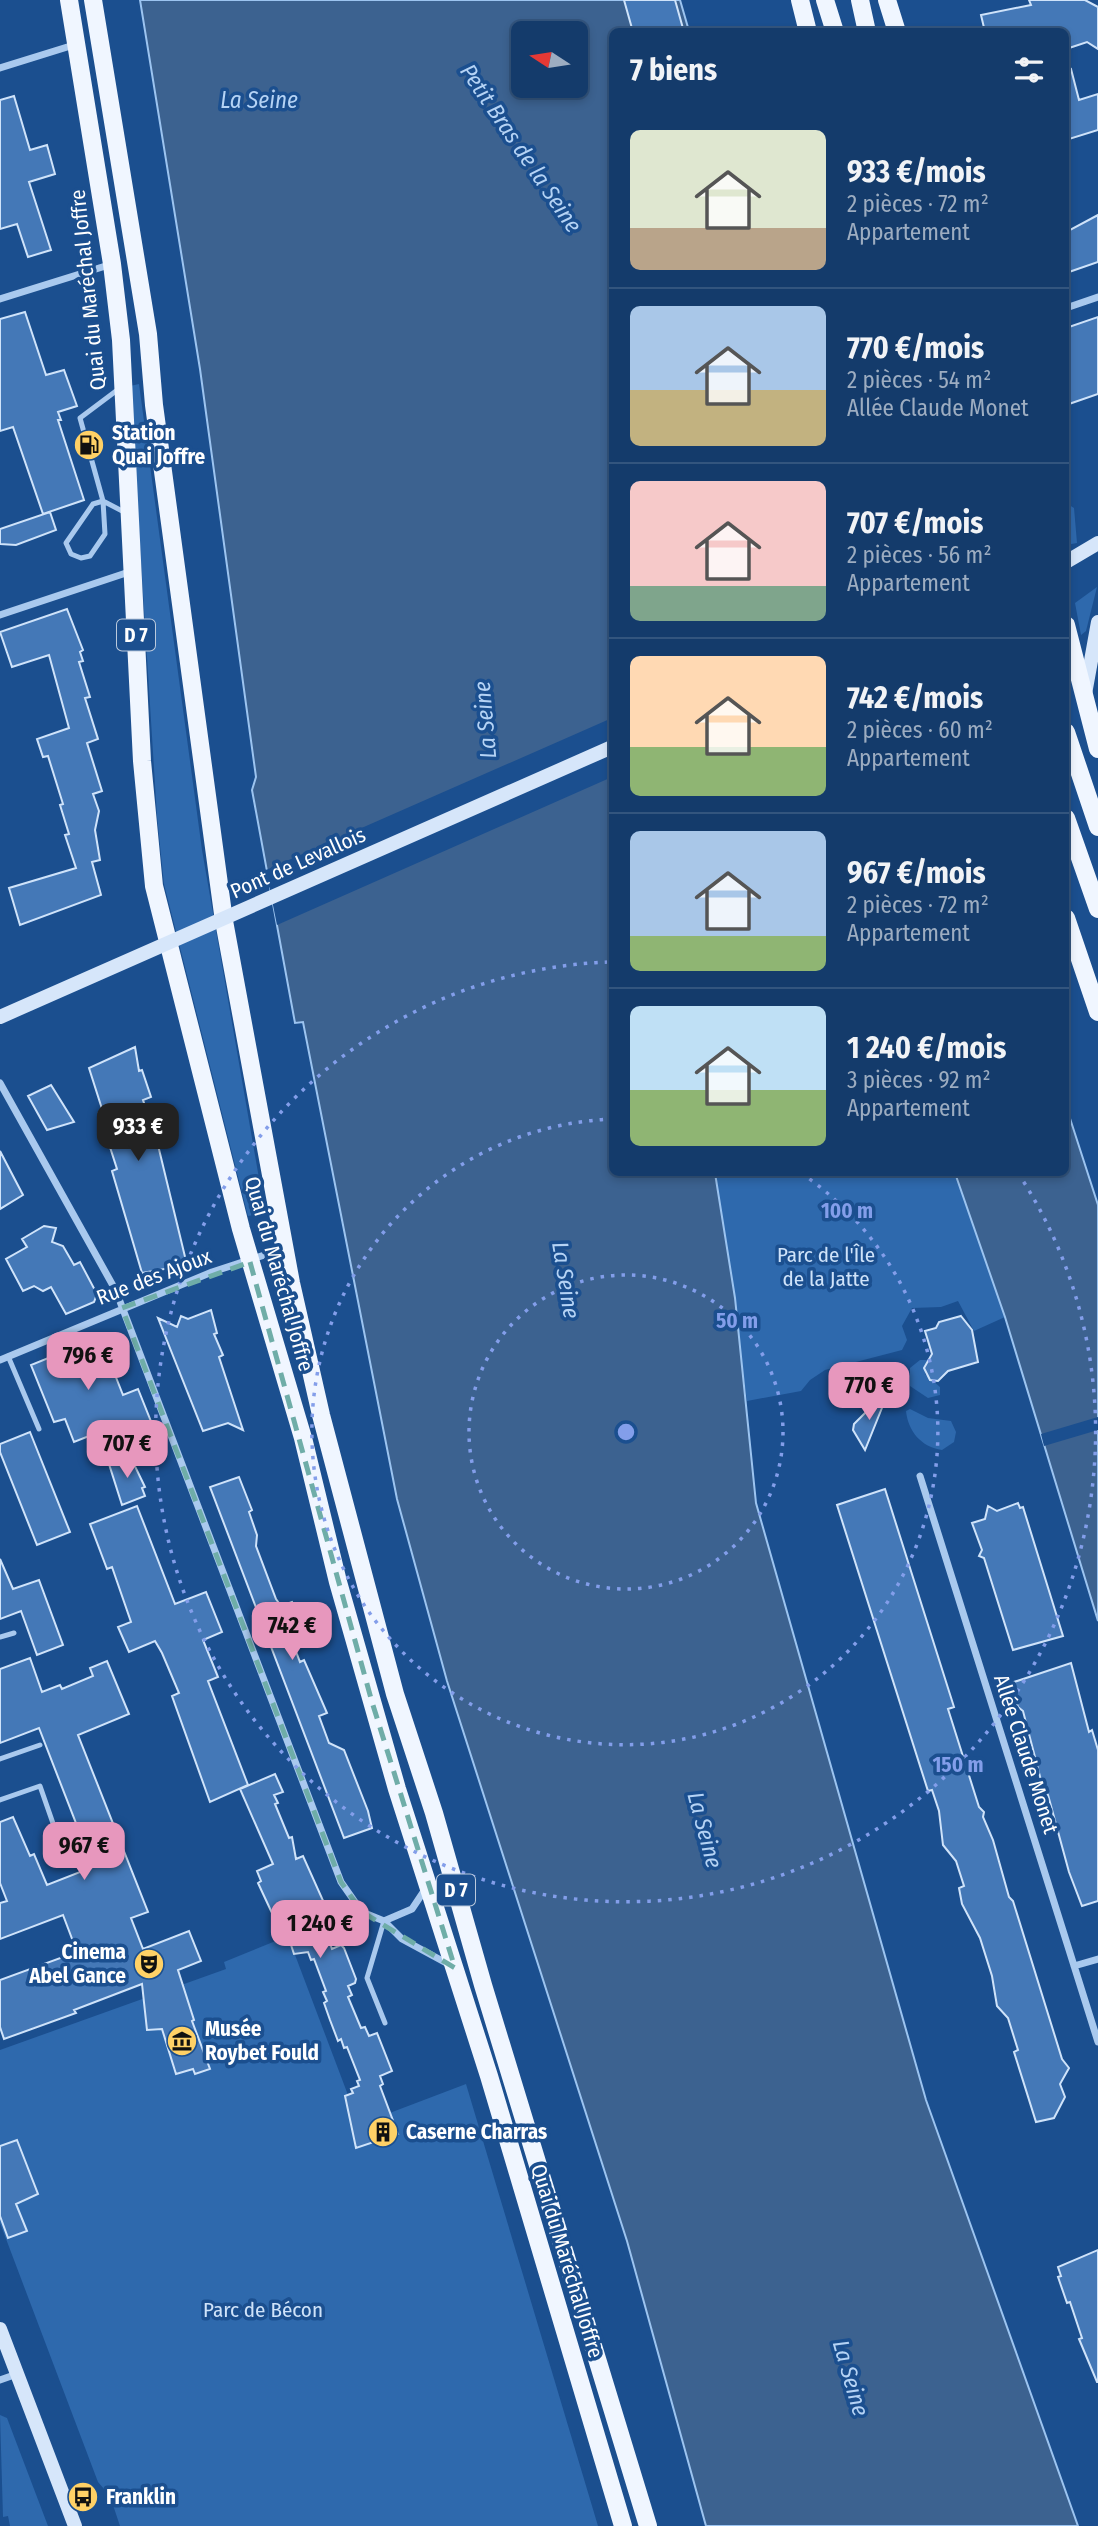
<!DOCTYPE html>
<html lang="fr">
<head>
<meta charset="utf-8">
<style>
	:root { --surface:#143b6b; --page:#214673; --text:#f1f3f6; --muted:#9dadc1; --line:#33557e; --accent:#e797bd }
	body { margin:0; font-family:"Fira Sans Condensed",sans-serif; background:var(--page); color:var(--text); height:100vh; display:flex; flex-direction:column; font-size:26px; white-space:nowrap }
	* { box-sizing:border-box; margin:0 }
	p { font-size:23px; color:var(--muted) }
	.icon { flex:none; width:38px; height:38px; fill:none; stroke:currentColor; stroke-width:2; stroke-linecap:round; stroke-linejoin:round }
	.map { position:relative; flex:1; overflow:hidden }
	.details { position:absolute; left:609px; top:28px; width:460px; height:1148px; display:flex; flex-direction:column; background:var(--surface); border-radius:10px; box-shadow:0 4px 10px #0003,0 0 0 2px var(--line) }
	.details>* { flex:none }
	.needle { width:46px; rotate:282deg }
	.buttons { position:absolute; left:511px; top:21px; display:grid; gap:14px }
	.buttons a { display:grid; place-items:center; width:77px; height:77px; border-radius:10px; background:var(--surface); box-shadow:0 4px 10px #0003,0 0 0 2px var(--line); font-size:35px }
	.price { position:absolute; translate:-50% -60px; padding:0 16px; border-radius:14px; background:var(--accent); color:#111; font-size:23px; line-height:46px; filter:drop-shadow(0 2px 4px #0008) }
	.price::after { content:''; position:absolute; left:50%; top:42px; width:21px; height:16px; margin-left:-10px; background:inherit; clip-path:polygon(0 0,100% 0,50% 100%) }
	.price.selected { background:#222; color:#fff }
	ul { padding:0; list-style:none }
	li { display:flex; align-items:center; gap:21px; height:175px; padding:0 21px }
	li+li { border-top:2px solid var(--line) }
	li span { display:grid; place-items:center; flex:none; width:196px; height:140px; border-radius:10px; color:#555 }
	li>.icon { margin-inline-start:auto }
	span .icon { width:84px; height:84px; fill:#fffc; stroke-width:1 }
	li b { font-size:30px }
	h2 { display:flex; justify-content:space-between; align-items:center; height:84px; padding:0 21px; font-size:30px }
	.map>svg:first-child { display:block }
</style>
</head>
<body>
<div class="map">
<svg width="1098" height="2526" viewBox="0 0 1098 2526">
	<rect width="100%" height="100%" fill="#1b4f8f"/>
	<!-- green -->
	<path fill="#2e69ad" d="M139 384 202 850 265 1213 248 1216 164 884 157 816 130 386Z
		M1066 503 1074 508 1077 543 1066 545Z
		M1097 587 1086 631 1081 635 1075 603Z
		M715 1173H955L1005 1317 974 1331 958 1301 941 1307 912 1308 902 1326 907 1340 902 1350 825 1370 810 1380 801 1391 747 1401Z
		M920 1360H928L925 1374 940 1387V1395L928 1398 910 1386V1368Z
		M910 1409 928 1418 951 1421 956 1432 954 1442 942 1450C921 1447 908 1431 906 1411Z
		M283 1938 289 1939 348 2095 346 2096 366 2122 466 2084 598 2526H120L110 2496 98 2482 0 2223V2050L226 1969 224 1962Z
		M0 2415 7 2418 48 2526H10L8 2516 3 2517Z"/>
	<!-- water -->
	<path fill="#3c6290" stroke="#9cc4f0" stroke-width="2" fill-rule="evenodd" d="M140 0H680L689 31 612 32V1172L715 1173 735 1298 756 1503 926 2100 1078 2526H706L627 2241 447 1681 397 1499 303 1022 295 1023 252 790 256 777 200 369ZM523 33H576V86H523Z
		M1066 1106 1098 1205V1621L1005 1317 955 1173 1066 1172Z"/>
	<!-- pier -->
	<path fill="#1b4f8f" d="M612 718V777L277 925 266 870Z
		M1098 1417V1430L1044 1446 1041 1434Z"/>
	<!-- building -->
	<path fill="#4478b7" stroke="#cfe3fa" stroke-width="2" d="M624 0H675L684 32H633Z
		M1029 0H1085L1098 7V49L1087 42 1066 49V32H985L981 15 1031 5Z
		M1071 69 1079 100 1098 94V130L1066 140V70Z
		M14 96 30 150 47 145 55 174 29 182 51 250 28 257 17 224 0 229V100Z
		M1098 215V262L1066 273V232Z
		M25 312 46 375 64 370 77 406 58 412 61 420H58L84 500 43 514 13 427 0 431V319Z
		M1098 317V394L1066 405V328Z
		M50 512 56 530 16 545 0 544V529Z
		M67 609 83 650 80 652 83 661 79 662 90 697 85 698 98 739 87 743 102 791 93 794 99 811 95 830 100 860 92 862 101 895 20 925 9 888 76 868 65 835 69 834 60 805 63 804 48 756 43 757 37 739 69 728 49 655 12 667 0 632Z
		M135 1047 139 1071 142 1070 151 1097 143 1100 157 1141 187 1265 142 1273 112 1171 117 1169 99 1113 103 1112 89 1068Z
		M51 1085 74 1122 47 1130 28 1096Z
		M0 1151 23 1195 0 1209Z
		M44 1226 56 1228 52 1242 63 1246 74 1265 80 1262 97 1294 94 1302 66 1314 51 1287 43 1291 34 1286 23 1291 6 1259 27 1247 22 1239Z
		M211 1310 217 1333 214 1334 223 1355 219 1357 243 1430 228 1423 203 1431 158 1318 177 1327 181 1316 188 1319Z
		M961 1316 972 1330 978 1362 948 1371 938 1381 930 1380 924 1368 932 1354 925 1331 936 1328 939 1322Z
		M100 1337 123 1395 138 1389 152 1424 127 1434 122 1423 74 1442 65 1419 54 1422 31 1365Z
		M890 1388 865 1450 853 1430 854 1424Z
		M30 1432 70 1532 37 1545 0 1452V1444Z
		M130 1456 145 1487 142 1488 145 1496 122 1505 109 1464Z
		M239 1477 252 1510 249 1512 257 1535 256 1546 276 1599 281 1606 292 1602 299 1620 287 1628 300 1662 304 1660 327 1713 319 1716 329 1743 344 1750 368 1811 372 1828 344 1838 210 1487Z
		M885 1489 954 1707 948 1709 979 1807 984 1812 983 1817 993 1840 1009 1897 1013 1901 1062 2059 1069 2068 1060 2084 1065 2097 1054 2118 1036 2122 1014 2052 1018 2050 1008 2018 997 2006 992 1976 980 1938 962 1904 959 1888 964 1886 956 1861 943 1845 939 1811 932 1790 928 1791 837 1505Z
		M1018 1503 1020 1508 1023 1507 1063 1636 1013 1650 984 1558 979 1556 982 1550 972 1523 985 1519 988 1506 997 1511Z
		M137 1506 175 1604 206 1592 222 1632 203 1640 218 1677 208 1681 248 1785 210 1802 172 1696 179 1693 162 1653 155 1641 129 1652 118 1627 131 1622 112 1567 107 1569 90 1524Z
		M0 1559 13 1589 39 1580 63 1645 37 1655 21 1611 0 1619Z
		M30 1658 42 1692 60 1685 62 1689 93 1676 90 1668 107 1661 129 1714 78 1735 148 1912 131 1918 143 1949 189 1931 201 1961 178 1970 194 2020 192 2021 210 2069 195 2074 193 2069 176 2074 162 2029 147 2030 142 1984 74 2010 76 2013 4 2039 0 2027V1980L77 1952 63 1915 0 1939V1903L7 1901 0 1883V1822L13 1817 30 1856 34 1854 47 1885 93 1867 39 1728 0 1743V1669Z
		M1071 1663 1089 1732 1092 1730 1098 1750V1901L1082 1906 1069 1872 1048 1795 1043 1788 1023 1711 1018 1707 1011 1683Z
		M275 1774 283 1792 274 1795 278 1803 275 1804 289 1838 292 1837 296 1859 303 1856 325 1905 318 1912 332 1949 341 1945 344 1948 356 1979 355 1983 348 1986 352 1995 348 1997 361 2028 365 2027 369 2036 377 2033 392 2071 380 2076 383 2084 380 2086 398 2134 356 2148 345 2096 353 2093 351 2089 359 2086 357 2081 360 2080 347 2047 344 2048 341 2039 338 2041 330 2020 324 2003 327 2001 323 1992 326 1991 314 1959 311 1960 308 1952 294 1954 289 1939 285 1941 258 1883 261 1881 257 1871 273 1864 240 1789Z
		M17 2140 38 2194 16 2204 27 2231 8 2238 0 2216V2146Z
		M1098 2250V2382H1097L1079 2339 1082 2338 1070 2302 1067 2303 1058 2277 1061 2276 1058 2267Z"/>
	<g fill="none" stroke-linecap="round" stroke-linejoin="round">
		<!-- lane -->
		<path stroke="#a9c9ee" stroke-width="5" d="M120 388 80 418 103 501 126 513
			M103 501 105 534 90 556 81 558 71 554 66 543 93 504Z
			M8 1356 39 1429
			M0 1637 14 1633
			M0 1759 40 1745
			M0 1800 40 1786 64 1855
			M384 1921 367 1978 385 2023"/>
		<!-- street -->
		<path stroke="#a9c9ee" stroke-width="7" d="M0 68 77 44
			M0 299 112 264
			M1066 308 1098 297
			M0 615 132 571
			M0 1083 116 1291 341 1882 362 1912 384 1921 402 1939 450 1965
			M0 1360 212 1272 283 1249
			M920 1476 1098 2042
			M384 1921 412 1909 426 1888
			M1074 1966 1098 1959
			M0 2380 17 2374"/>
		<!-- secondary -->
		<path stroke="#d6e6fa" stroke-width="14" d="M1066 562 1098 543
			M1085 694 1098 622
			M0 2329 75 2526"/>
		<!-- primary -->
		<path stroke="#f0f6ff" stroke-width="18" d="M69 0 112 264 121 340 142 761 154 886 241 1229 303 1438 338 1582 397 1789 489 2076 623 2526
			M93 0 148 334 154 405 224 921 291 1283 321 1415 395 1694 434 1813 483 1985 648 2526
			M800 0 808 32
			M825 0 835 32
			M860 0 867 32
			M887 0 897 32
			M1066 625 1098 749
			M1066 732 1098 827
			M1066 818 1098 909
			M1066 918 1098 1012"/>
		<!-- secondary-bridge -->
		<path stroke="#d6e6fa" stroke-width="14" d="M0 1017 612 747"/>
	</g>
	<!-- marked area -->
	<path fill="none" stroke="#6fada8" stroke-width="5" stroke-dasharray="14 9" stroke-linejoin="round" d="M250 1262 372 1702 455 1968 362 1912 341 1882 122 1308Z"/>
	<!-- distance rings -->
	<g fill="none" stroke="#839eea" stroke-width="3.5" stroke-dasharray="3.5 7">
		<circle cx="626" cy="1432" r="157"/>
		<path d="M801 1173A313 313 0 1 1 612 1119"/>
		<path d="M1018 1173A470 470 0 1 1 610 962"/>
	</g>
	<!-- icons -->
	<defs>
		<g id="fuel-disc" transform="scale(1.575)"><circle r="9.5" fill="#ffd166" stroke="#1b4f8f"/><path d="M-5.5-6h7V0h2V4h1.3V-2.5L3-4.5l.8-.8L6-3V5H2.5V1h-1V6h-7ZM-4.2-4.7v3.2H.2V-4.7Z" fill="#111"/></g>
		<g id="theatre-disc" transform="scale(1.575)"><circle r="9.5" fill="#ffd166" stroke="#1b4f8f"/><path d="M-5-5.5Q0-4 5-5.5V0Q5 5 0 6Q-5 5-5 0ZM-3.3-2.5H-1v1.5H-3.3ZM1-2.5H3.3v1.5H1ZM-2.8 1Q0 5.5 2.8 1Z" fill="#111"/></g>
		<g id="museum-disc" transform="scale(1.575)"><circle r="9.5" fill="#ffd166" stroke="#1b4f8f"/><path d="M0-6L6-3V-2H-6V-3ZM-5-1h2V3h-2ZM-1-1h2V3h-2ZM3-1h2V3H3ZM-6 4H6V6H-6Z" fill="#111"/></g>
		<g id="building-disc" transform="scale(1.575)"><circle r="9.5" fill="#ffd166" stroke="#1b4f8f"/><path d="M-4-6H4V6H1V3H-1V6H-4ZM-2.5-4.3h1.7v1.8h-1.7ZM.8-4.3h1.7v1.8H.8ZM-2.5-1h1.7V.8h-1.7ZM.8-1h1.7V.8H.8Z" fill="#111"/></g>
		<g id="bus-disc" transform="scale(1.575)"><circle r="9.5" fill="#ffd166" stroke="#1b4f8f"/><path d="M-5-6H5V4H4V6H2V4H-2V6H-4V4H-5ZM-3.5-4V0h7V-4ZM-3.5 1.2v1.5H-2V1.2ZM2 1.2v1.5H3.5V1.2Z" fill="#111"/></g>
	</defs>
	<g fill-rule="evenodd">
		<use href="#fuel-disc" x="89" y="445"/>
		<use href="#theatre-disc" x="149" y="1964"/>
		<use href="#museum-disc" x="182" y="2041"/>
		<use href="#building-disc" x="383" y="2132"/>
		<use href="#bus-disc" x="83" y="2497"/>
	</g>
	<g text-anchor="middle" stroke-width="7" stroke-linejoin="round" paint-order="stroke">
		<!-- shield labels -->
		<g fill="#1b4f8f" stroke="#bbcadd" stroke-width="2">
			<rect x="117" y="619.5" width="38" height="31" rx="5"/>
			<rect x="437" y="1874.5" width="38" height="31" rx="5"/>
		</g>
		<g font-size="19" font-weight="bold" fill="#fff">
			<text x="136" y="642">D 7</text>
			<text x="456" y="1897">D 7</text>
		</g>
		<!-- street labels -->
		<g font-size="21" fill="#fff" stroke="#1b4f8f">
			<text transform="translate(88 290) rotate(-96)" y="7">Quai du Maréchal Joffre</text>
			<text transform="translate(298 863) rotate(-24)" y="7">Pont de Levallois</text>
			<text transform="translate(279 1274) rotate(74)" y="7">Quai du Maréchal Joffre</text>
			<text transform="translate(154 1277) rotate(-21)" y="7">Rue des Ajoux</text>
			<text transform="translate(1026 1754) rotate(72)" y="7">Allée Claude Monet</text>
			<text transform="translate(567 2261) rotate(73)" y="7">Quai du Maréchal Joffre</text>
		</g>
		<!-- poi labels -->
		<g font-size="21" font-weight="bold" fill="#fff" stroke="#1b4f8f" text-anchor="start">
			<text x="112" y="440">Station<tspan x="112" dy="24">Quai Joffre</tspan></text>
			<text x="126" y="1959" text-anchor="end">Cinema<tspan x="126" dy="24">Abel Gance</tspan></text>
			<text x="205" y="2036">Musée<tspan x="205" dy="24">Roybet Fould</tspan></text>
			<text x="406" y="2139">Caserne Charras</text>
			<text x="106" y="2504">Franklin</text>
		</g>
		<!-- park labels -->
		<g font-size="21" fill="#cfe3fa" stroke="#1b4f8f">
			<text x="826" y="1262">Parc de l'Île<tspan x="826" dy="24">de la Jatte</tspan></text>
			<text x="263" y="2317">Parc de Bécon</text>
		</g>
		<!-- water labels -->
		<g font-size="23" font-style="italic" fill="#b5d3f5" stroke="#1b4f8f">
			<text x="259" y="108">La Seine</text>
			<text transform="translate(521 148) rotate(56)" y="8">Petit Bras de la Seine</text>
			<text transform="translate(485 720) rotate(-95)" y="8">La Seine</text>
			<text transform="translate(566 1280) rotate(81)" y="8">La Seine</text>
			<text transform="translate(705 1830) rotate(75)" y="8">La Seine</text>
			<text transform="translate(851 2378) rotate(74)" y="8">La Seine</text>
		</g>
	</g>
	<circle cx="626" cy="1432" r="10" fill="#839eea" stroke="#1b4f8f" stroke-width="3.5"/>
	<g font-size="21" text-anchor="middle" font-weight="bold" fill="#839eea" stroke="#1b4f8f" stroke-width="7" stroke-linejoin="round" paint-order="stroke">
		<text x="847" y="1218">100 m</text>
		<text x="737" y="1328">50 m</text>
		<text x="958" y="1772">150 m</text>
	</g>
</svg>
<div class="buttons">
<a><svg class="needle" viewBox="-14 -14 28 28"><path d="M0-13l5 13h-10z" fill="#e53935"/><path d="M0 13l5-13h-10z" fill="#9dadc1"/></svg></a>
</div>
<b class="price selected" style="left:138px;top:1163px">933 €</b>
<b class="price" style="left:88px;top:1392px">796 €</b>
<b class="price" style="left:869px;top:1422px">770 €</b>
<b class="price" style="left:127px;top:1480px">707 €</b>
<b class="price" style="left:292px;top:1662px">742 €</b>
<b class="price" style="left:84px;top:1882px">967 €</b>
<b class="price" style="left:320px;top:1960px">1 240 €</b>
<section class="details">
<h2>7 biens<svg class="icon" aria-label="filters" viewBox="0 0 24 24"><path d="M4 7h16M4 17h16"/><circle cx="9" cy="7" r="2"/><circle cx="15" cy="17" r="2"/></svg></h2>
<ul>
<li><span style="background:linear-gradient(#dfe7d0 70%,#b9a48a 0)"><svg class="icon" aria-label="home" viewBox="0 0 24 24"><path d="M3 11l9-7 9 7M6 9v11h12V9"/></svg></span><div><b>933 €/mois</b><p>2 pièces · 72 m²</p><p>Appartement</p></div></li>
<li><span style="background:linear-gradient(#a9c7e8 60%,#c2b280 0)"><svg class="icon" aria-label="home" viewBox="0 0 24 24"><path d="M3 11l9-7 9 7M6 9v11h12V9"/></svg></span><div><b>770 €/mois</b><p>2 pièces · 54 m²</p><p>Allée Claude Monet</p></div></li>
<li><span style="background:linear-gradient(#f6c9c9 75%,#7fa58c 0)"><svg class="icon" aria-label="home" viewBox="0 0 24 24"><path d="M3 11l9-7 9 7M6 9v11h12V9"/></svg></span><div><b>707 €/mois</b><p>2 pièces · 56 m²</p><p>Appartement</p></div></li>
<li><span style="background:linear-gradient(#ffd9b3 65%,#8fb573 0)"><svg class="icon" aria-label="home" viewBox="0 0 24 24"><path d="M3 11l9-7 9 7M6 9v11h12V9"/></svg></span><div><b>742 €/mois</b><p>2 pièces · 60 m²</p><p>Appartement</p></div></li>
<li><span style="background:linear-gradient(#a9c7e8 75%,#8fb573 0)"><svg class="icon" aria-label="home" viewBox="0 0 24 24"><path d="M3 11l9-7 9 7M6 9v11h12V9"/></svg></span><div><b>967 €/mois</b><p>2 pièces · 72 m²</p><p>Appartement</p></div></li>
<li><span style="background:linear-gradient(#bfe0f5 60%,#8fb573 0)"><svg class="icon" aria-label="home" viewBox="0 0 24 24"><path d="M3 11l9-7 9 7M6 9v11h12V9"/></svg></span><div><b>1 240 €/mois</b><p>3 pièces · 92 m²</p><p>Appartement</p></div></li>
</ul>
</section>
</div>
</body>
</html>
